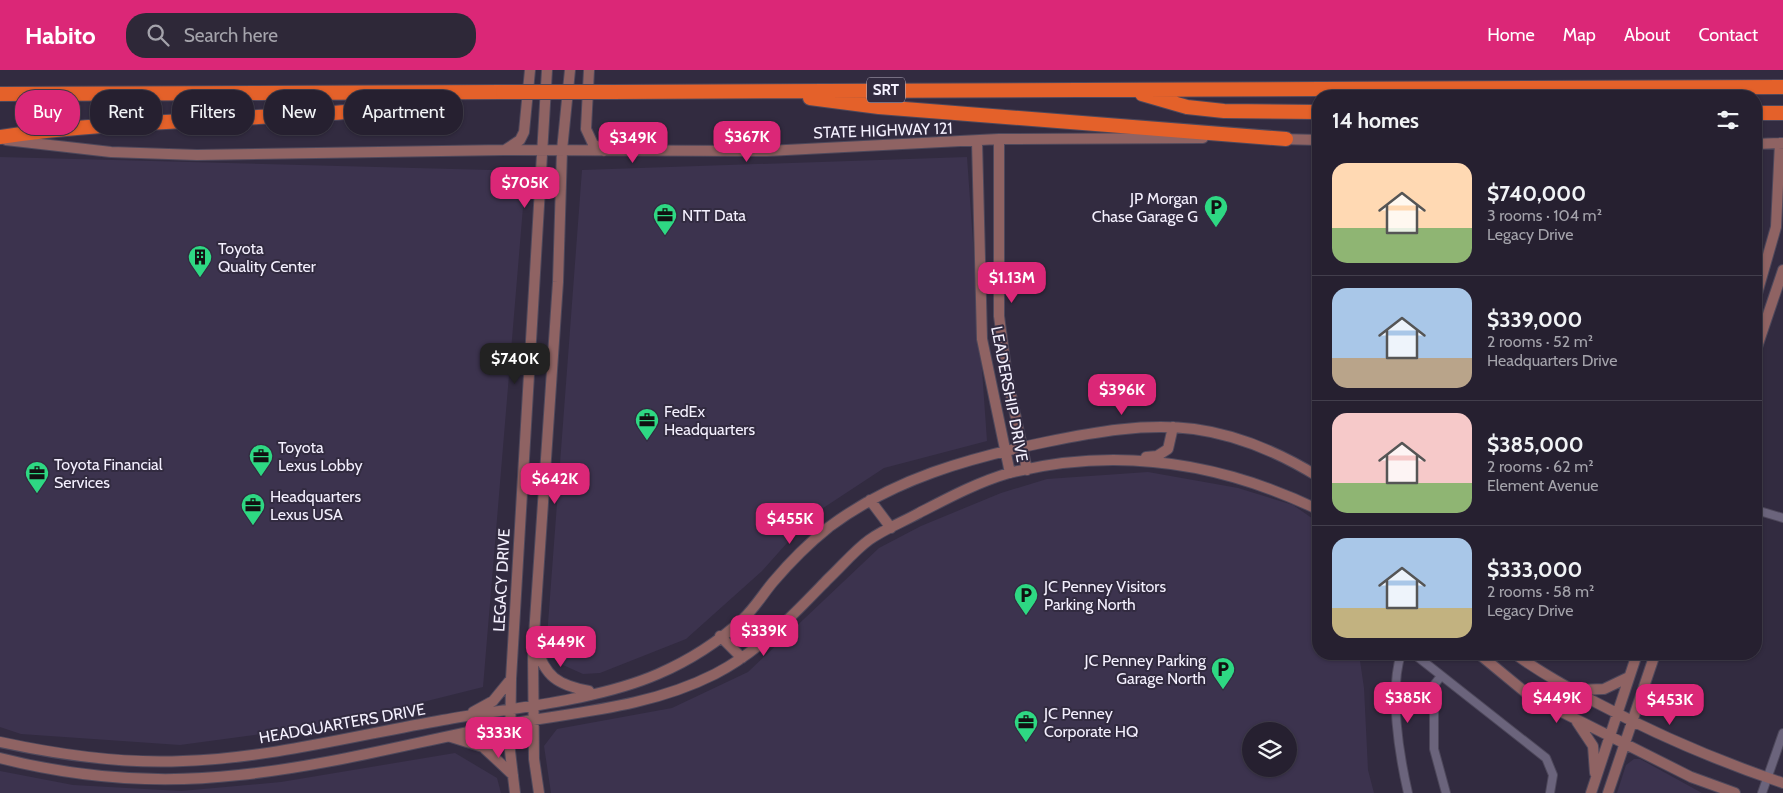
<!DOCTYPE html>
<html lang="en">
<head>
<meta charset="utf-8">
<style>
	:root { --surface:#262030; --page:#2e2838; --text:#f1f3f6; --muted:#a4a3ab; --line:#423e4c; --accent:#db2777 }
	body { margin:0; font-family:Cabin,sans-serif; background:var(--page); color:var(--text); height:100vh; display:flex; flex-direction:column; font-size:19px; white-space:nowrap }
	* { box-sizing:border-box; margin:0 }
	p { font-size:16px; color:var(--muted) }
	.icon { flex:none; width:28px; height:28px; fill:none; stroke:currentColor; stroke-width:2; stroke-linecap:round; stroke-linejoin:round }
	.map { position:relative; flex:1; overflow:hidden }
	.details { position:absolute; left:1312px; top:20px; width:450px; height:570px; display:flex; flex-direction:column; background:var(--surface); border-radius:20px; box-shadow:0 1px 4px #0004,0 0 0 1px var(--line) }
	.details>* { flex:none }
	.top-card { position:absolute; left:15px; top:20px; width:475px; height:45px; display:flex; gap:10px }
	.buttons { position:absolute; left:1242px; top:652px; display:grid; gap:10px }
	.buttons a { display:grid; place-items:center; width:55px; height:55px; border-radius:50%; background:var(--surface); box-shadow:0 1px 4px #0004,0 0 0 1px var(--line); font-size:25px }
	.price { position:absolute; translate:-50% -42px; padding:0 11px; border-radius:10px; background:var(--accent); color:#fff; font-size:16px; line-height:32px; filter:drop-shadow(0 1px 2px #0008) }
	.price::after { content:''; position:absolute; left:50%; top:30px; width:15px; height:11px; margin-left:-8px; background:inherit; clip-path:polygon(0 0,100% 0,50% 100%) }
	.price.current { background:#222; color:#fff }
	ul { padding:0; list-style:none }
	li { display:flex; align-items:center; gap:15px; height:125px; padding:0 20px }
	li+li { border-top:1px solid var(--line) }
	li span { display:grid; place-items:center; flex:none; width:140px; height:100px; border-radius:15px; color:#555 }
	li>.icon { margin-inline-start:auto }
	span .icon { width:60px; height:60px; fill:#fffc; stroke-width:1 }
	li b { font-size:21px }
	h2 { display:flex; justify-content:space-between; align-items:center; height:60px; padding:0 20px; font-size:21px }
	.tag { padding:0 18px; border-radius:20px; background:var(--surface); box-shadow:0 1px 4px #0004,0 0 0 1px var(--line); font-size:18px; line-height:45px }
	.tag.current { background:var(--accent); color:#fff }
	header { display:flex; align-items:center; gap:30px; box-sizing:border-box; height:70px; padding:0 25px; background:var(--accent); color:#fff }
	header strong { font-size:24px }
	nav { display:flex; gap:28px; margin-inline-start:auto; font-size:18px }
	.search { width:350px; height:45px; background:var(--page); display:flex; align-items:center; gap:12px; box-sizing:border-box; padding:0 18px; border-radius:20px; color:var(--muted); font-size:19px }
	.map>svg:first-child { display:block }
</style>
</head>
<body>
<header>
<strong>Habito</strong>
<div class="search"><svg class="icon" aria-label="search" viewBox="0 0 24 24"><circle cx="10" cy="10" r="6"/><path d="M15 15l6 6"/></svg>Search here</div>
<nav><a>Home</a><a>Map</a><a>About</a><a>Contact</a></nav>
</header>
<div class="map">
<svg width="1783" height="723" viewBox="0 0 1783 723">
	<rect width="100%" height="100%" fill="#322b40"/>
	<!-- built -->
	<path fill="#3c334e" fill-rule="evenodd" d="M0 87 526 101 483 617 335 654 180 675 21 664 0 657Z
		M967 87 987 371 884 398 811 446 762 501 686 569 600 603 583 604 563 595 551 581 547 567 582 100Z
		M1148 402 1238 418 1293 435 1319 453V584H1359L1364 618 1368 700 1374 723H551L544 676 557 659 672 638 748 602 879 478 921 456 1001 423 1047 409ZM1289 661V699H1251V661Z
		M455 683 497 708 501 723H0V701L73 715 181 721 281 712Z
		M1634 689H1640L1702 723H1617L1626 695Z"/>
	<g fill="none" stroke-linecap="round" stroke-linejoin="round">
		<!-- street casing -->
		<g stroke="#4e485b" stroke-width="10">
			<path id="street" d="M1756 440 1783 448
				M1401 584C1389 622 1399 684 1408 723
				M1414 584 1546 688 1553 705 1550 723
				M1441 606 1434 615V679L1446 723
				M1762 723 1783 663"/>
		</g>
		<!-- secondary casing -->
		<g stroke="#4e485b" stroke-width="12">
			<path id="secondary" d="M589 0 586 59 593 74 604 81
				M999 69V246L1007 306 1027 400
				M1280 69 1319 70
				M6 70 111 82 197 85 504 80 767 81 999 69 1203 68
				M977 71 982 269 1010 403
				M1756 74 1783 73
				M505 80 520 70 524 62 530 0
				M1756 227 1776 157 1780 73
				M1756 280 1783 200
				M1146 387 1157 386 1168 379 1173 357
				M870 430 891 458
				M720 566 742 588
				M536 576C545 607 558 615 589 621
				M1479 584 1530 626 1691 707 1735 723
				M1515 584C1541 603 1568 618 1597 633 1657 665 1718 691 1783 713
				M1576 620 1604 619 1629 607
				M473 642 493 631 511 609
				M1577 652 1593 676 1595 703
				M451 667 483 677 513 705
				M0 672C60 685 121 694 183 691 271 688 357 665 443 650 510 638 596 631 658 604 688 591 718 572 742 550 754 539 763 524 773 512 790 492 809 473 829 457 893 409 969 388 1046 372 1095 362 1144 353 1194 359 1239 365 1280 383 1319 407
				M0 688C78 708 159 714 239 705 328 696 415 672 503 655 575 642 648 638 715 604 760 581 793 545 828 509 842 496 854 481 869 470 884 459 903 452 919 443 948 428 978 412 1009 403 1117 376 1220 392 1319 440
				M515 723 510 681 511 609 547 0
				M539 723 534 689 533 580 558 212 562 80 570 0
				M1591 723 1637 584
				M1608 723 1655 584"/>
		</g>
		<!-- highway casing -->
		<g stroke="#4e485b" stroke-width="16">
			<path id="highway" d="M611 22 1783 17
				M0 24 503 22
				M1142 24 1187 37 1224 41 1319 42
				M810 28 879 37 1286 69
				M1756 43H1783
				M0 67C85 54 172 52 258 47 315 44 377 44 432 26"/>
		</g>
		<!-- street -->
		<use href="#street" stroke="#6b647c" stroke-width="8"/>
		<!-- secondary -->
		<use href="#secondary" stroke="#8f6363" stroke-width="10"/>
		<!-- highway -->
		<use href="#highway" stroke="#e4612a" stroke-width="14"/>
		<!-- highway-bridge casing -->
		<g stroke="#4e485b" stroke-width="16" stroke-linecap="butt">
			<path id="highway-bridge" d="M503 22H611"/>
		</g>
		<!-- highway-bridge -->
		<use href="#highway-bridge" stroke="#e4612a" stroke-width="14"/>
	</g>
	<!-- icons -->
	<defs>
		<g id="parking-pin" transform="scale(1.25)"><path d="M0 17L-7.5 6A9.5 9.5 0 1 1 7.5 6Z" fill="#2ed883" stroke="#322b40"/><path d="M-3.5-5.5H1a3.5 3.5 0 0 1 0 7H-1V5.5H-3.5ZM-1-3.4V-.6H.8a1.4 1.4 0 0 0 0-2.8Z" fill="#111"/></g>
		<g id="office-pin" transform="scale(1.25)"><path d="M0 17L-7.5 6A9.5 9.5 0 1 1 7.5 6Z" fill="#2ed883" stroke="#322b40"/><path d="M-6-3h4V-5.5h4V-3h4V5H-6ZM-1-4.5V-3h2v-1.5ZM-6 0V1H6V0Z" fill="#111"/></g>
		<g id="building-pin" transform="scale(1.25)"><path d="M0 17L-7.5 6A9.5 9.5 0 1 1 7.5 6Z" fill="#2ed883" stroke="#322b40"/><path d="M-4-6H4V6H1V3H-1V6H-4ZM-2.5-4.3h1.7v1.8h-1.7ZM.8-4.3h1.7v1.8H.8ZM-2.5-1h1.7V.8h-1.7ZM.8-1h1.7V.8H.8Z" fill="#111"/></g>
	</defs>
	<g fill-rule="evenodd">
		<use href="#parking-pin" x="1216" y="137"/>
		<use href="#office-pin" x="665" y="145"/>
		<use href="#building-pin" x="200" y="187"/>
		<use href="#office-pin" x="647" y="350"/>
		<use href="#office-pin" x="261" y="386"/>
		<use href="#office-pin" x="37" y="403"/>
		<use href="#office-pin" x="253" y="435"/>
		<use href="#parking-pin" x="1026" y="525"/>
		<use href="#parking-pin" x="1223" y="599"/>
		<use href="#office-pin" x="1026" y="652"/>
	</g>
	<g text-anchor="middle" stroke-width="4" stroke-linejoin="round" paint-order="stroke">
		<!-- shield labels -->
		<rect fill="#322b40" stroke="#bab5c5" stroke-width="1" x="867" y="7.5" width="38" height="25" rx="4"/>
		<g font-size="15" font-weight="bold" fill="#f4f0fe">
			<text x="886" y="25">SRT</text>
		</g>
		<!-- street labels -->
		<g font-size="16" fill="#f4f0fe" stroke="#322b40">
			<text transform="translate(883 60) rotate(-2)" y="6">STATE HIGHWAY 121</text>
			<text transform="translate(1010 324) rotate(79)" y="6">LEADERSHIP DRIVE</text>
			<text transform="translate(501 510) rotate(-87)" y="6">LEGACY DRIVE</text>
			<text transform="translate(342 653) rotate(-10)" y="6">HEADQUARTERS DRIVE</text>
		</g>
		<!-- poi labels -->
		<g font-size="16" fill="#f4f0fe" stroke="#322b40" text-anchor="start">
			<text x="1198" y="134" text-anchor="end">JP Morgan<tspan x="1198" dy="18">Chase Garage G</tspan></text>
			<text x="682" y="151">NTT Data</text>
			<text x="218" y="184">Toyota<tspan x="218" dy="18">Quality Center</tspan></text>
			<text x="664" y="347">FedEx<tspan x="664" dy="18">Headquarters</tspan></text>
			<text x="278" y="383">Toyota<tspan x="278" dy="18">Lexus Lobby</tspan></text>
			<text x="54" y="400">Toyota Financial<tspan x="54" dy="18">Services</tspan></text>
			<text x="270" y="432">Headquarters<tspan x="270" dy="18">Lexus USA</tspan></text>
			<text x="1044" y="522">JC Penney Visitors<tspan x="1044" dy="18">Parking North</tspan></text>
			<text x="1206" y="596" text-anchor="end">JC Penney Parking<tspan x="1206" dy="18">Garage North</tspan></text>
			<text x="1044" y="649">JC Penney<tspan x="1044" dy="18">Corporate HQ</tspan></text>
		</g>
	</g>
</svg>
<div class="buttons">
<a><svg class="icon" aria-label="layers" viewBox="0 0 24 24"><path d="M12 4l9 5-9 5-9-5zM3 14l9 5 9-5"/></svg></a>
</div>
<b class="price" style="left:747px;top:93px">$367K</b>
<b class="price" style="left:633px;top:94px">$349K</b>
<b class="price" style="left:525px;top:139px">$705K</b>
<b class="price" style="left:1012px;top:234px">$1.13M</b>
<b class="price current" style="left:515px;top:315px">$740K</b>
<b class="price" style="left:1122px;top:346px">$396K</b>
<b class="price" style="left:555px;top:435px">$642K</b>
<b class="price" style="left:790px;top:475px">$455K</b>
<b class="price" style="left:764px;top:587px">$339K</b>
<b class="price" style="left:561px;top:598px">$449K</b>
<b class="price" style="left:1408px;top:654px">$385K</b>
<b class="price" style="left:1557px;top:654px">$449K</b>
<b class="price" style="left:1670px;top:656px">$453K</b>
<b class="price" style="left:499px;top:689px">$333K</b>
<div class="top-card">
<a class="tag current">Buy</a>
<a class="tag">Rent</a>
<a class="tag">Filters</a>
<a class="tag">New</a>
<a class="tag">Apartment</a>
</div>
<section class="details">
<h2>14 homes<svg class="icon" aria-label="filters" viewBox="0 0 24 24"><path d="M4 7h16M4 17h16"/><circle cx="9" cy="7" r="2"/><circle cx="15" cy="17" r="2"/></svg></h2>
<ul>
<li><span style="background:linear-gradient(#ffd9b3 65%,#8fb573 0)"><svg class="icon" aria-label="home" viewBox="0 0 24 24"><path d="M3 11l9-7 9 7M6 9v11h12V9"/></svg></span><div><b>$740,000</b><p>3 rooms · 104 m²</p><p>Legacy Drive</p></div></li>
<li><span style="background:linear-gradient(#a9c7e8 70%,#b9a48a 0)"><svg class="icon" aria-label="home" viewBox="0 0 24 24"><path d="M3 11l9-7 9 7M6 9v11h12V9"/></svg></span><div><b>$339,000</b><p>2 rooms · 52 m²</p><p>Headquarters Drive</p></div></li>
<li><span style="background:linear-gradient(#f6c9c9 70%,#8fb573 0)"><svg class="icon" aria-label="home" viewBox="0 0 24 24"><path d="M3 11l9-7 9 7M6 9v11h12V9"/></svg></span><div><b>$385,000</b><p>2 rooms · 62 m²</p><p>Element Avenue</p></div></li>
<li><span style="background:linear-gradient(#a9c7e8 70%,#c2b280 0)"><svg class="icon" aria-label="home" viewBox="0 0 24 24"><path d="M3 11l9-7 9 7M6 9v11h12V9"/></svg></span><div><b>$333,000</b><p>2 rooms · 58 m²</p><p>Legacy Drive</p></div></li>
</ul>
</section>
</div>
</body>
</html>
